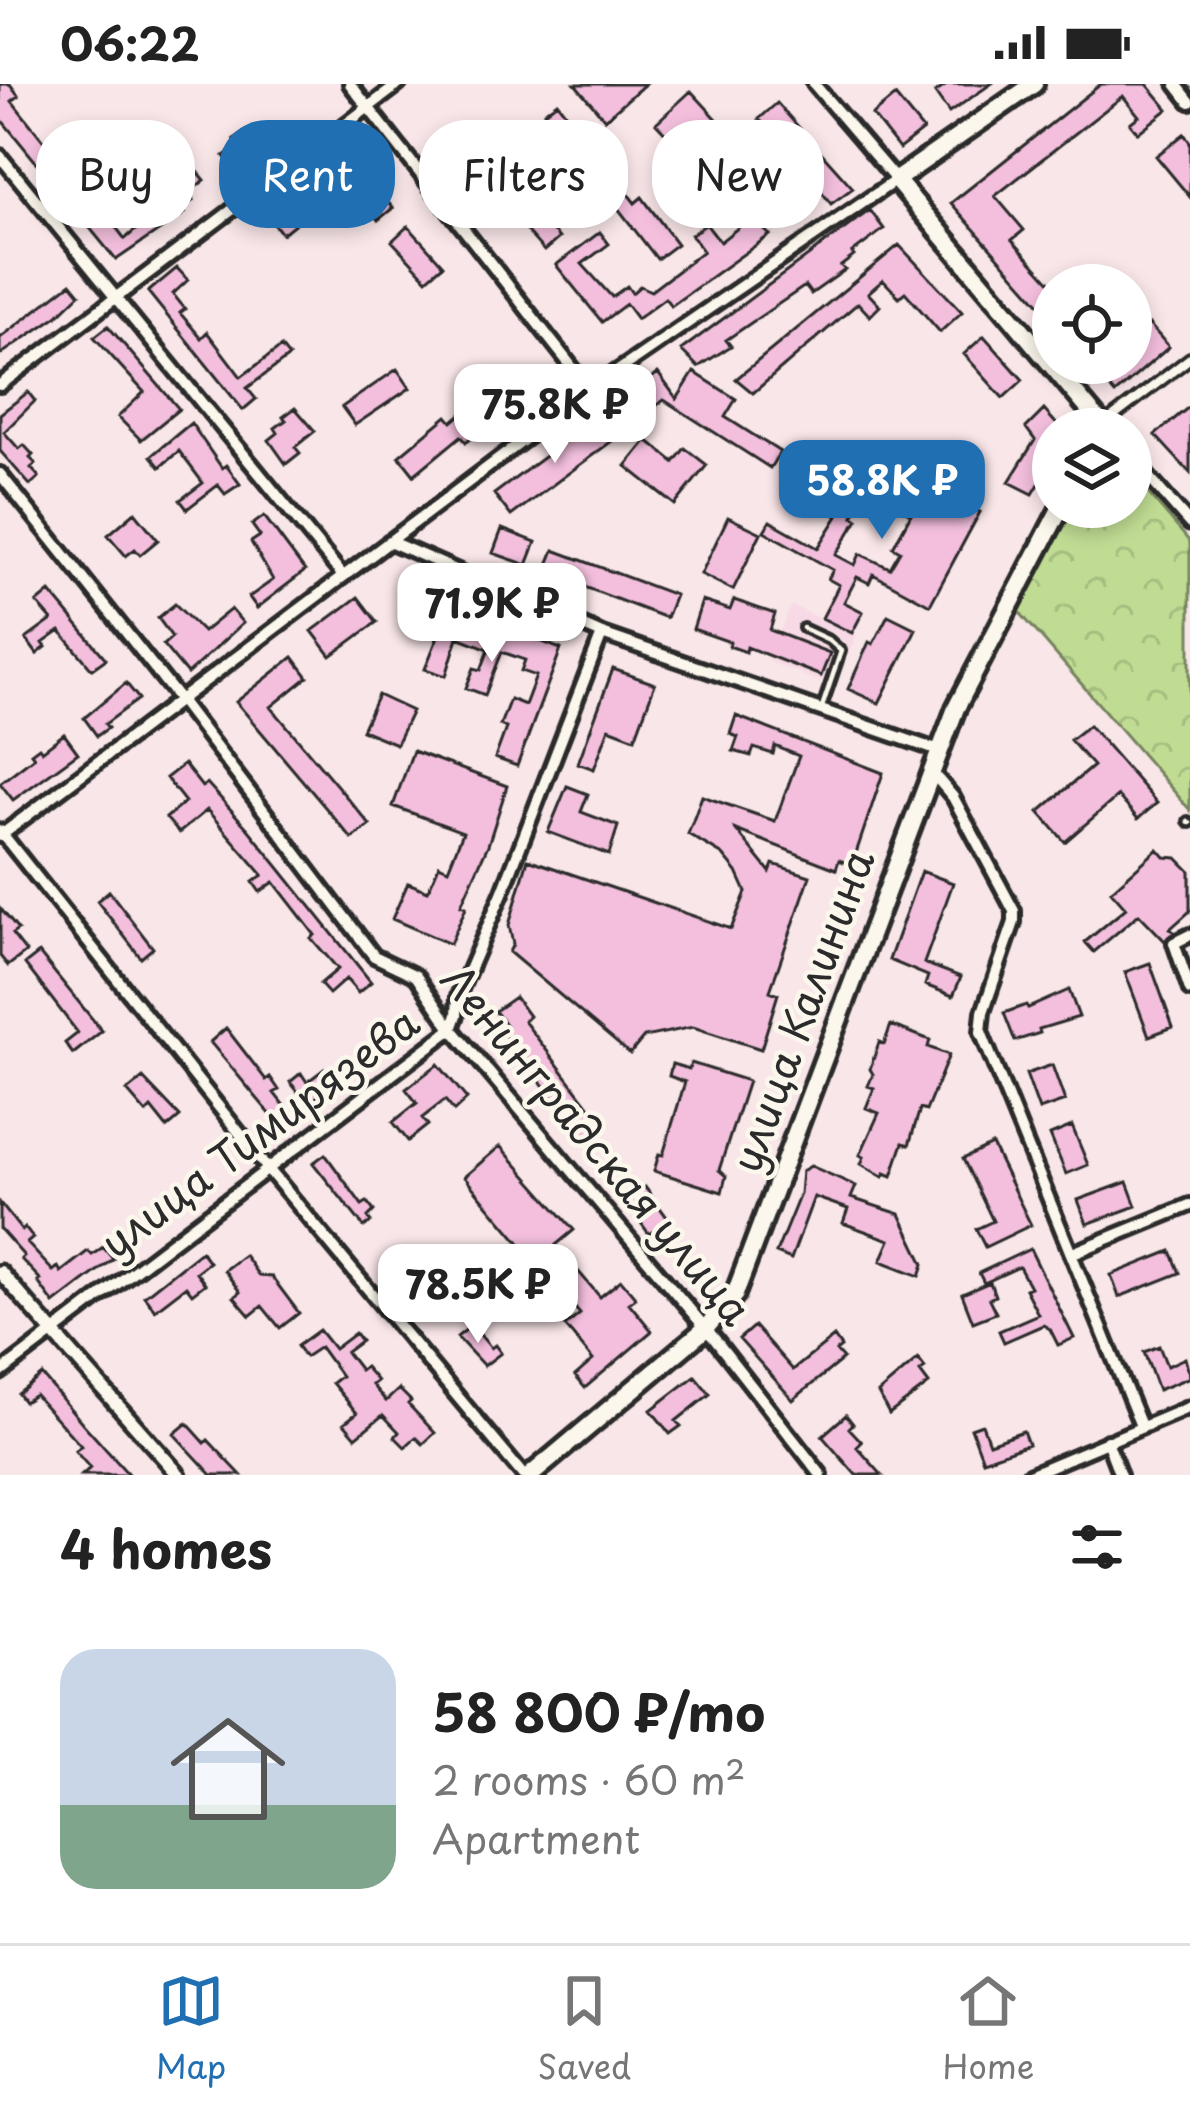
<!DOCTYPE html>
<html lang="en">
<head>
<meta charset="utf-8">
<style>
	:root { --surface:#fff; --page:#f2f2f2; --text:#222; --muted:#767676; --line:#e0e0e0; --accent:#1f6fb2 }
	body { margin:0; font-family:"Playpen Sans",sans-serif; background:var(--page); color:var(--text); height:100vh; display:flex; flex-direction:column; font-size:45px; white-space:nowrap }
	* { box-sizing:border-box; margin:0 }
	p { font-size:39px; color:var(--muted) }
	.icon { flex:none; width:66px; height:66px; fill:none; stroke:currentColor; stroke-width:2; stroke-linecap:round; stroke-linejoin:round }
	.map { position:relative; height:1391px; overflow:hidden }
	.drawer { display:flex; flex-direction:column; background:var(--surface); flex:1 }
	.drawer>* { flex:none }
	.banner { position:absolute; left:36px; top:36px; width:1119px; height:108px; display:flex; gap:24px }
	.tools { position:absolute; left:1032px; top:180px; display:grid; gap:24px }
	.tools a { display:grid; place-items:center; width:120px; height:120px; border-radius:50%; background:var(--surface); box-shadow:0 6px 18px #0003; font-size:60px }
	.price { position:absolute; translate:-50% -102px; padding:0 27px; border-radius:24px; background:#fff; color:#222; font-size:39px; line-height:78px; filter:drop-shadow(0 3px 6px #0008) }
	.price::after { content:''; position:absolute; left:50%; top:72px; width:36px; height:27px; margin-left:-18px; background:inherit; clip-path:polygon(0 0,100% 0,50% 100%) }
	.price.selected { background:var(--accent); color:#fff }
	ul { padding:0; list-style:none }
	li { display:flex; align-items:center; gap:36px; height:300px; padding:0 60px }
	li span { display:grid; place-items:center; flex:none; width:336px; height:240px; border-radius:36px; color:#555 }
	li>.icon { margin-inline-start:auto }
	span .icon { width:144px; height:144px; fill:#fffc; stroke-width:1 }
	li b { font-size:51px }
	h2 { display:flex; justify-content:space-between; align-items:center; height:144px; padding:0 60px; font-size:51px }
	.chip { padding:0 42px; border-radius:48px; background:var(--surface); box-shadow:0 6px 18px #0003; font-size:42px; line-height:108px }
	.chip.selected { background:var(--accent); color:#fff }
	.status { display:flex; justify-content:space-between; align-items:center; height:84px; padding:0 60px; background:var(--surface); direction:ltr }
	.status svg { height:33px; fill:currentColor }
	.tab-bar { display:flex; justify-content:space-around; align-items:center; height:168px; border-top:3px solid var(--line); background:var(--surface); font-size:33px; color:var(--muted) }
	.tab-bar a { display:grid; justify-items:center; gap:6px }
	.tab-bar .selected { color:var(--accent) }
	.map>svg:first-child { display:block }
</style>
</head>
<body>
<div class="status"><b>06:22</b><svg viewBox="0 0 49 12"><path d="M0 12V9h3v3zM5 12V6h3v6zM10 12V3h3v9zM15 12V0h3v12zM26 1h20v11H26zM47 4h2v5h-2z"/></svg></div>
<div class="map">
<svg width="1190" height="1391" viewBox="0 0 1190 1391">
	<defs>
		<pattern id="forest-crowns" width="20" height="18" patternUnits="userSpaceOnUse" patternTransform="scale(3)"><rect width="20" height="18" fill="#c0dc93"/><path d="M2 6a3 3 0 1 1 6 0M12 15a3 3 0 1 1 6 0" fill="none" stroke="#a5bd7f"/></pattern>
	</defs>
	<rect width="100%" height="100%" fill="#f9e6e8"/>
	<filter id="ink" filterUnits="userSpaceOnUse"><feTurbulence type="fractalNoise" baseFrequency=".00833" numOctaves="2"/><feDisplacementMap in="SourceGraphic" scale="24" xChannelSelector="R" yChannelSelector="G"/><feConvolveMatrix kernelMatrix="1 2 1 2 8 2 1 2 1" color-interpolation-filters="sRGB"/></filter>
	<g filter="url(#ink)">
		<!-- built -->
		<path fill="#f7dae5" d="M791 521 856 552 837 598 823 593 821 598 768 577Z"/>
		<!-- forest -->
		<path fill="url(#forest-crowns)" stroke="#76845f" stroke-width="3" d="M1131 389 1190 458V726L1016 524 1073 423H1131Z"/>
		<!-- building -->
		<path fill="#f3bfdd" stroke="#2b2b2b" stroke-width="3" fill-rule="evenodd" d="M0 0H10L19 12 12 17 49 64 62 54 70 64 56 75 75 96 78 94 125 155 176 111 161 89 157 93 149 83 158 76 152 69 165 59 171 67 177 63 205 96 189 108 194 116 181 125 185 129 116 176 0 34Z
			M575 0H645L605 35Z
			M948 0H991L949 29 935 9Z
			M1101 0H1147L1168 25 1138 49 1130 39 1139 32 1123 12 995 112 1024 146 1012 156 1053 201V235L951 119Z
			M691 7 739 59 705 91 656 39Z
			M895 12 923 46 899 65 872 31Z
			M557 18 635 119 642 113 677 160 657 175 544 28Z
			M777 19 853 104 831 120 805 86 797 94 788 83 770 99 781 110 764 126 769 131 759 141 770 151 671 222 665 214 637 235 626 220 602 238 556 181 600 148 609 160 582 180 612 213 627 202 632 209 640 202 651 207 680 185 703 167 691 151 706 140 720 158 739 143 721 121 732 113 742 123 758 108 749 98 787 66 759 35Z
			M270 46 279 58 236 88 224 72 238 61 234 55 244 49 252 60Z
			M1184 50 1190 58V113L1156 72Z
			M478 56 514 98 524 90 531 98 518 109 544 144 548 141 559 154 544 167 460 72Z
			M341 63 393 124 378 136 362 115 358 119 350 109 353 107 344 97 349 93 331 72Z
			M301 90 315 108 289 128 297 138 282 150 262 124Z
			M870 126 884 145 852 169 854 172 841 182 845 186 811 210 805 202 726 256 731 262 698 283 681 266Z
			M408 142 443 181 427 195 392 157Z
			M899 161 962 228 940 248 905 208 899 213 883 196 868 209 880 222 870 232 858 219 753 309 736 295Z
			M177 184 188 196 173 210 185 225 180 229 201 254 207 248 241 293 281 263 289 273 247 304 256 315 243 326 148 208Z
			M71 199 80 210 57 232 0 271V254Z
			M1149 240 1169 263 1115 310 1088 279H1131V264L1140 256 1137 251Z
			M108 242 179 325 141 356 118 333 144 308 94 253Z
			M984 252 1023 296 1003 314 964 270Z
			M397 285 410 304 355 341 342 323Z
			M694 288 736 315 725 333 780 368 770 384 664 316 639 334 626 313 658 289 677 315Z
			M499 298 515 317 466 358 461 352 414 391 399 372 447 332 452 338Z
			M28 308 35 317 4 348 19 365 24 361 33 371 30 374 36 380 31 384 39 393 30 401 0 367V330Z
			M1190 322V389L1155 351Z
			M295 324 315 347 295 363 300 369 286 380 269 356 278 349 275 344 286 336 283 333Z
			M1044 326 1061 345H1053V377L1033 410 1009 398 1035 356 1026 344Z
			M599 332 616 354 511 432 494 410Z
			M191 339 222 384 226 381 240 400 225 410 218 401 187 425 180 416 203 399 179 367 160 383 151 372Z
			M647 356 674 378 685 364 707 381 675 421 626 382Z
			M862 388 942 430 951 412 980 428 930 521 873 490 869 499 857 493 844 518 863 528 852 549 822 534 839 501 828 495 833 486 764 447 770 437 818 464 838 432 793 409 802 393 847 416ZM867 407 911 430 893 463 900 467 890 484 860 470 855 481 836 471 858 435 853 432Z
			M135 428 158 456 140 471 135 465 126 472 108 451Z
			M264 432 305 487 257 524 249 513 273 496 251 458 260 452 252 441Z
			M728 433 761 449 733 506 701 490Z
			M502 445 536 458 527 481 493 469Z
			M554 466 675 511 666 534 545 488Z
			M407 506 561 565 517 682 495 674 506 644 500 641 510 615 525 621 536 592 521 587 525 576 502 568 485 611 466 604 474 584 481 586 489 565 458 553 446 592 425 585 444 537 401 521Z
			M50 508 106 575 92 585 60 547 43 559 46 563 37 570 26 555 52 536 37 519Z
			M358 513 377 538 331 572 312 547Z
			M734 516 775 530 770 546 830 569 821 592 747 563 746 568 729 562 730 558 693 545 702 517 730 526Z
			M175 520 203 548 231 525 243 539 187 590 163 561 172 553 158 534Z
			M888 531 916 545 879 619 848 605 869 558 873 560Z
			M293 573 308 593 271 623 370 741 352 755 236 618Z
			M613 585 655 600 635 654 609 644 594 685 578 679Z
			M126 599 139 615 105 640 108 644 97 652 84 634Z
			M378 611 412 627 396 660 362 646Z
			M736 632 883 689 852 781 839 776 836 785 736 746 770 788 773 780 810 792 770 907 778 910 761 965 693 943 644 953 630 970 509 868 513 860 509 841 528 775 731 845 746 808 737 788 723 771 688 750 697 726 702 712 775 737 799 672 775 662 773 670 754 664 751 672 733 667 738 653 730 650Z
			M1089 641 1157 719 1138 735 1118 712 1065 758 1039 728 1093 682 1070 656Z
			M64 650 78 669 13 716 0 699 34 673 31 669 39 663 42 667Z
			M413 667 507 702 488 761 461 821 466 823 450 860 392 835 408 799 428 807 439 781 448 785 463 748 393 722Z
			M184 680 202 703 207 699 249 746 371 898 358 909 346 895 329 910 320 900 338 885 311 854 315 851 274 798 260 808 253 798 263 791 207 726 179 749 166 734 185 718 166 694Z
			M567 702 588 710 581 728 618 742 609 771 548 748Z
			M1158 765 1165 773 1177 774 1190 787V827L1170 845 1174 848 1165 857 1139 830 1094 868 1085 858 1126 824 1111 807Z
			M921 787 953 799 924 879 961 893 953 912 925 901 928 892 889 876Z
			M109 807 153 864 141 874 97 817Z
			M0 824 18 846 12 850 26 868 8 882 0 872Z
			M39 869 102 947 73 970 65 959 78 949 25 880Z
			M1150 879 1173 943 1149 952 1125 888Z
			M1069 906 1079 933 1039 945 1040 949 1015 957 1004 929 1026 921 1028 924Z
			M515 913 529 932 524 937 603 1040 584 1054 502 948 507 943 495 927Z
			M891 941 930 956 928 963 949 971 926 1027 920 1025 909 1061 903 1059 892 1092 885 1089 883 1093 861 1080 864 1073 860 1071 879 1029 866 1024 874 1004 868 1002 873 990 870 985 879 958 884 960Z
			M226 944 266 996 270 993 279 1006 274 1009 293 1033 281 1043 210 958Z
			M691 979 748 997 719 1086 726 1092 722 1108 654 1087 659 1070 663 1071 685 998 669 992 672 980 689 985Z
			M438 980 467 1015 454 1027 445 1016 422 1034 428 1041 408 1057 393 1038 417 1019 406 1005Z
			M1052 981 1065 1017 1039 1026 1026 990Z
			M324 985 335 999 308 1020 290 998 301 989 307 998Z
			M143 994 180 1033 167 1044 151 1024 146 1029 127 1007Z
			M1072 1042 1088 1081 1066 1090 1050 1051Z
			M992 1061 1031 1141 985 1163 976 1145 993 1137 963 1075Z
			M500 1062 574 1146 556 1161 600 1213 621 1196 636 1214 629 1219 652 1247 585 1304 575 1292 593 1276 565 1242 580 1230 464 1093Z
			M325 1070 362 1121 367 1118 374 1127 368 1133 371 1138 364 1143 313 1079Z
			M811 1082 856 1102 851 1114 900 1130 924 1180 920 1192 881 1177 890 1156 843 1139 848 1125 814 1113 791 1175 776 1169 800 1110 802 1087Z
			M1127 1098 1136 1122 1087 1140 1078 1116Z
			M645 1103 669 1136 649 1150 625 1117Z
			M0 1119 22 1147 25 1144 33 1154 27 1159 53 1187 58 1183 61 1188 88 1167 92 1171 103 1163 113 1175 54 1220 38 1198 41 1196 21 1175 24 1172 0 1145Z
			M1030 1165 1074 1254 1058 1261 1050 1245 1043 1241 1004 1258 999 1247 1038 1230 1025 1205 1030 1203 1019 1183 984 1199 979 1189Z
			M201 1167 209 1178 196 1188 205 1200 192 1210 186 1202 155 1226 144 1212Z
			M1171 1167 1180 1189 1119 1213 1111 1191Z
			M244 1171 259 1192 272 1193 299 1229 280 1244 262 1222 250 1232 234 1213 240 1208 224 1186Z
			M470 1176 480 1191 496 1177 515 1199 500 1213 486 1217 479 1210 481 1204 461 1184Z
			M990 1198 995 1212 989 1215 996 1229 973 1238 962 1210Z
			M472 1241 491 1264 495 1261 501 1269 484 1282 457 1253Z
			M754 1242 793 1286 834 1253 841 1263 836 1267 843 1275 793 1316 739 1255Z
			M319 1246 334 1265 355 1249 361 1257 346 1268 360 1286 365 1283 377 1297 372 1301 386 1317 399 1305 411 1317 408 1320 435 1349 423 1360 416 1353 405 1363 395 1353 399 1348 383 1331 356 1353 344 1339 357 1329 332 1299 341 1292 320 1263 305 1273 297 1262Z
			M1159 1262 1167 1282 1185 1274 1190 1293 1158 1306 1144 1268Z
			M918 1275 925 1284 920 1288 929 1300 889 1330 878 1309Z
			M42 1291 84 1341 129 1391H82L90 1384 75 1367 81 1362 35 1311 24 1318 18 1310Z
			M695 1292 710 1310 676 1337 681 1342 670 1350 651 1326Z
			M846 1331 853 1340 849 1344 862 1358 857 1363 882 1391H856L822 1352Z
			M187 1339 205 1359 208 1356 241 1391H212L174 1350Z
			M982 1340 989 1359 1023 1347 1028 1360 983 1376 971 1344Z"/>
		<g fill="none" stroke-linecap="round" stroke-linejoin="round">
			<!-- service casing -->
			<g stroke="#2b2b2b" stroke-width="14">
				<path id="service" d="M803 544 829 556 841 567 821 626
					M1188 737 1190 739"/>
			</g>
			<!-- pedestrian casing -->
			<g stroke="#2b2b2b" stroke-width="16">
				<path id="pedestrian" d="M1104 340 1190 274"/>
			</g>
			<!-- minor casing -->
			<g stroke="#2b2b2b" stroke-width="20">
				<path id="minor" d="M350 0 590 306
					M1176 0 1190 18
					M0 72 343 492
					M0 301 399 0
					M1131 373 1190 440
					M0 390 180 616 374 872 416 892 452 945 713 1253 821 1391
					M389 457 602 550 939 667
					M931 687 953 713 1014 827V838L983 928 981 948 1141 1342
					M0 747 268 1085 523 1391
					M0 752 590 306 896 96 814 0
					M1190 851 1174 859 1190 906
					M1073 1169 1190 1121
					M0 1289 452 945 457 931 458 912 503 807 602 550
					M1107 1357 1120 1391
					M1029 1391 1190 1323"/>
			</g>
			<!-- tertiary casing -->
			<g stroke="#2b2b2b" stroke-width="21">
				<path id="tertiary" d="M0 1188 179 1391"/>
			</g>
			<!-- primary casing -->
			<g stroke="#2b2b2b" stroke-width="26">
				<path id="primary" d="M1034 0 896 96 1102 341 1100 345
					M531 1391 705 1245 735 1210 956 624 1061 423"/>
			</g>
			<!-- service -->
			<use href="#service" stroke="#fbf7ec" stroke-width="4.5"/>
			<!-- pedestrian -->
			<use href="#pedestrian" stroke="#fbf7ec" stroke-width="8"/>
			<!-- minor -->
			<use href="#minor" stroke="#fbf7ec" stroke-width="10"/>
			<!-- tertiary -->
			<use href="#tertiary" stroke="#fbf7ec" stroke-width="12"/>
			<!-- primary -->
			<use href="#primary" stroke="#fbf7ec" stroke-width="16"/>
		</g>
	</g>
	<g text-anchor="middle" stroke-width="9" stroke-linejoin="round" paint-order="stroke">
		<!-- street labels -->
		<g font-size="42" fill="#2b2b2b" stroke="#fbf7ec">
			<text transform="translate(803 927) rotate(-70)" y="15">улица Калинина</text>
			<text transform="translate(260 1049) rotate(-37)" y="15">улица Тимирязева</text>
			<text transform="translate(596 1061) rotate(50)" y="15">Ленинградская улица</text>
		</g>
	</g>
</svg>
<div class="tools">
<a><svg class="icon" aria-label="locate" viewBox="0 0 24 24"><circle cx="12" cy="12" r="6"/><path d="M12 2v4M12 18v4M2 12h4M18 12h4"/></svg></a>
<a><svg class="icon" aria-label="layers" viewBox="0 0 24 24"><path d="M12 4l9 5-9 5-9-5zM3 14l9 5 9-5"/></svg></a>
</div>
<b class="price" style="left:555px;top:382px">75.8K ₽</b>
<b class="price selected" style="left:882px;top:458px">58.8K ₽</b>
<b class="price" style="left:492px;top:581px">71.9K ₽</b>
<b class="price" style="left:478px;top:1262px">78.5K ₽</b>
<div class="banner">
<a class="chip">Buy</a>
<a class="chip selected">Rent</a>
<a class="chip">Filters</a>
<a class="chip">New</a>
</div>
</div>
<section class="drawer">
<h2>4 homes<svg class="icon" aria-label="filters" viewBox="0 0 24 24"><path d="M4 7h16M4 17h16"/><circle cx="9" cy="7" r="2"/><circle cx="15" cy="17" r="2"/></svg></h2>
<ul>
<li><span style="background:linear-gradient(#c9d6e8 65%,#7fa58c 0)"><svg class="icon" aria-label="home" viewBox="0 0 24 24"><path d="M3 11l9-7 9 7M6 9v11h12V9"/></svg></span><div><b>58 800 ₽/mo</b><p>2 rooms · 60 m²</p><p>Apartment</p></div></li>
</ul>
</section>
<nav class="tab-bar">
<a class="selected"><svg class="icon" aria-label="map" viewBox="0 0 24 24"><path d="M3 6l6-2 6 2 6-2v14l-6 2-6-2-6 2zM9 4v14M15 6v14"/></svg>Map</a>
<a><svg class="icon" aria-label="saved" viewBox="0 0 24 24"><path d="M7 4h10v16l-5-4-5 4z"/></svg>Saved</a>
<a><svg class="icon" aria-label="home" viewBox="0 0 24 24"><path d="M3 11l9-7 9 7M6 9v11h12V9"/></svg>Home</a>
</nav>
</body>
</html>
